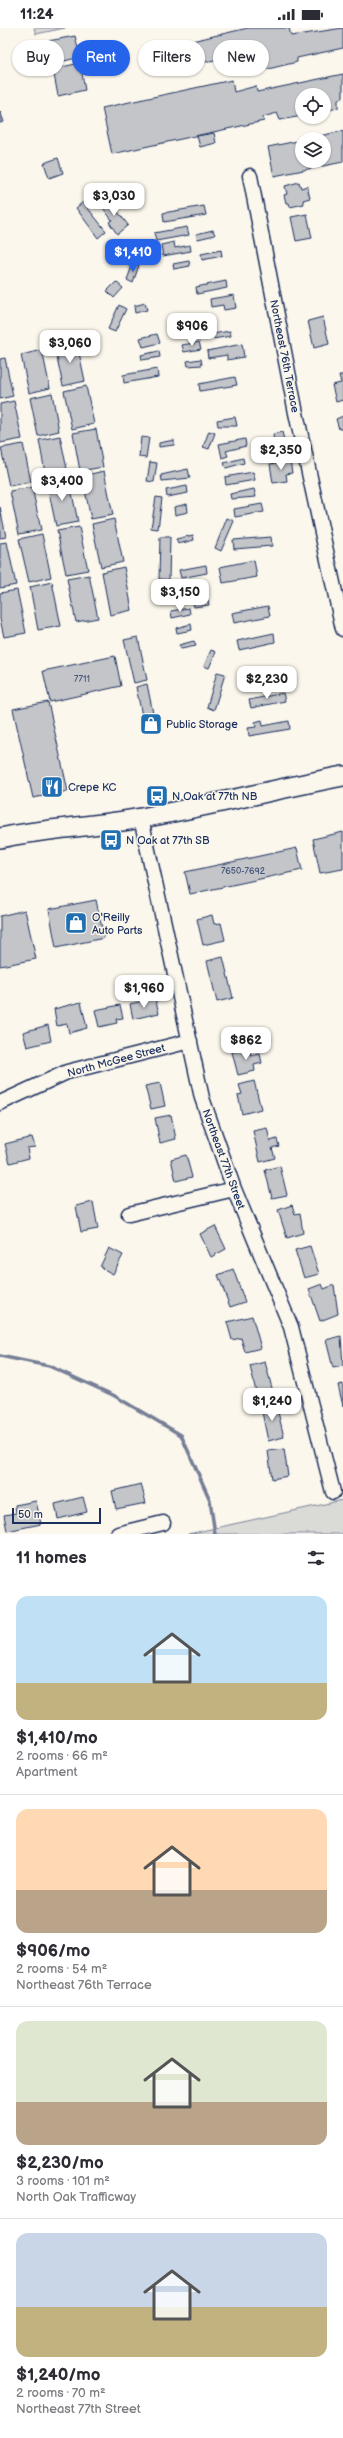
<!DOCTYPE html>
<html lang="en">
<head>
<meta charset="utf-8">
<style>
	:root { --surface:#fff; --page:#f7f7f7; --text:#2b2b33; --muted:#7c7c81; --line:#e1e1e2; --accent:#2563eb }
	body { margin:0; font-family:"Balsamiq Sans",sans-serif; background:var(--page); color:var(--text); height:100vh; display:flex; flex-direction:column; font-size:15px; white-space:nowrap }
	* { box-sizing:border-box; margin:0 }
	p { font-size:13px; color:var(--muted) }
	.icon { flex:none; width:22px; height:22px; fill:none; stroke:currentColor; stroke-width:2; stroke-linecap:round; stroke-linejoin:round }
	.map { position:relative; height:1506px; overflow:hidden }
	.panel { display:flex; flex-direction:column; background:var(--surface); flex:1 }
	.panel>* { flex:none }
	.top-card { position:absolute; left:12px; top:12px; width:319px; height:36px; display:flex; gap:8px }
	.tools { position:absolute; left:295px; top:60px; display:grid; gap:8px }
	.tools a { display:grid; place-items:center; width:36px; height:36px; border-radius:50%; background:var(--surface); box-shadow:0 1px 3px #0004; font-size:20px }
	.scale { position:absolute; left:12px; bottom:10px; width:89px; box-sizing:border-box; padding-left:4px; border:2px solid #1b2f5e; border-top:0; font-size:11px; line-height:14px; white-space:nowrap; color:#1b2f5e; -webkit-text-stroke:3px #fbf7ec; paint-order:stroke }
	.price { position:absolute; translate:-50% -34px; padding:0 9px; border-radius:8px; background:#fff; color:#222; font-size:13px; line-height:26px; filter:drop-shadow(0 1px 2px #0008) }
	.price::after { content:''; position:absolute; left:50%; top:24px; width:12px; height:9px; margin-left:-6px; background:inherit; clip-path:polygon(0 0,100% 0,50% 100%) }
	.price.selected { background:var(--accent); color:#fff }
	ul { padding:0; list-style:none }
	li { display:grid; align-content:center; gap:8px; height:212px; padding:0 16px }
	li+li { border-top:1px solid var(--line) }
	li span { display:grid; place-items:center; height:124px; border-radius:12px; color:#555 }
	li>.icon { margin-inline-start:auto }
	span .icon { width:72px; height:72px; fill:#fffc; stroke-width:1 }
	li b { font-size:17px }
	h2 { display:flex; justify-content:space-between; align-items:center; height:48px; padding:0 16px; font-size:17px }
	.tag { padding:0 14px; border-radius:18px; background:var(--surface); box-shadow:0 1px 3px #0004; font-size:14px; line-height:36px }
	.tag.selected { background:var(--accent); color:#fff }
	.status { display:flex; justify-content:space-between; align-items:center; height:28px; padding:0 20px; background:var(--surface); direction:ltr }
	.status svg { height:11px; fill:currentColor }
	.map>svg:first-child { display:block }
</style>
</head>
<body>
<div class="status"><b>11:24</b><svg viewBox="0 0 49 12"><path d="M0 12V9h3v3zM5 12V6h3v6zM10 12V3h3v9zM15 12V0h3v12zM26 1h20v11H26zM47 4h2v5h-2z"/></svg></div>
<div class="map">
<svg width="343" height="1506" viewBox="0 0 343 1506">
	<rect width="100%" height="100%" fill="#fbf7ec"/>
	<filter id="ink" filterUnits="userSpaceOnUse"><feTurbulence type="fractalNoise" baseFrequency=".025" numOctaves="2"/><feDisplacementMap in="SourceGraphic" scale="8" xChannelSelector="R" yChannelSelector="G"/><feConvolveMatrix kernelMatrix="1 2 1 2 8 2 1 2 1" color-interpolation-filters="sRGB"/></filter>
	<g filter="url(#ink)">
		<!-- green -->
		<path fill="#dadad7" stroke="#7a849a" d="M34 0H65L36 6Z
			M343 1472V1506H188Z"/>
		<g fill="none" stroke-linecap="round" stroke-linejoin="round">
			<!-- stream -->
			<path stroke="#747e96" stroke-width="3.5" d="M0 1328 49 1338 113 1367 181 1407 210 1472 215 1506"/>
		</g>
		<!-- building -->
		<path fill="#c3c5c9" stroke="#1b2f5e" d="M248 0H289L291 8 343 0V20L297 30V34L264 42 261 22 159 44 153 22Z
			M75 8 80 29 53 36 48 13Z
			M80 35 85 62 58 68 53 41Z
			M343 46V70L338 71V80L324 83V67H302V88L280 92 277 85 263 89 264 93 112 126 102 80 232 52 234 64 256 58 257 64Z
			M0 83 4 94 0 95Z
			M343 103V134L274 148 268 119 302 112V133H324V111H305Z
			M214 105 216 115 200 119 197 108Z
			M58 130 63 145 49 150 44 135Z
			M299 154 301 160 307 158 310 170 303 172 304 176 290 179 289 175H286L284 167 287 166 285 158Z
			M108 171 128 197 117 206 109 194 112 192 101 177Z
			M83 174 106 203 98 210 76 180Z
			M204 178 206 187 164 194 163 185Z
			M307 186 312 210 296 213 291 189Z
			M187 199 189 207 156 213 154 205Z
			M213 202 215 207 198 211 196 206Z
			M174 214 175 220 190 217 191 223 163 228 161 217Z
			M221 222 222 228 202 232 201 226Z
			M189 233 190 238 174 241 173 236Z
			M133 235 139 237 133 255 127 252Z
			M226 253 227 260 197 266 196 259Z
			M116 254 123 260 114 270 107 263Z
			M234 267 236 280 224 282 223 277 211 279 210 271Z
			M145 275 147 282 135 285 134 278Z
			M119 277 126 281 115 304 108 301Z
			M323 289 329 316 314 320 308 293Z
			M196 299V304L179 307 178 302Z
			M230 303 231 308 213 311 212 306Z
			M157 306 160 315 143 319 140 310Z
			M199 314 201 321 184 324 182 317Z
			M77 315 85 353 63 358 55 320Z
			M242 316 244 329 227 332V327L208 330 207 323Z
			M42 322 50 360 29 365 21 327Z
			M159 323 160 329 142 332 141 327Z
			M5 330 13 368 0 371V331Z
			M201 331 202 337 188 338 187 333Z
			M157 341 158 349 124 355 123 347Z
			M339 347H343V372L336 374 332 357 341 355Z
			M235 349 237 357 200 363 199 356Z
			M86 358 94 396 72 401 64 363Z
			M52 365 59 403 38 408 30 370Z
			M14 373 22 411 0 415V376Z
			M343 388V401H339L336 391Z
			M235 389 237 398H218L217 392Z
			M96 401 103 439 80 443 73 405Z
			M209 403 215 405 209 421 203 419Z
			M282 404 284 412 274 414 273 406Z
			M60 408 68 446 46 450 39 412Z
			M141 409 149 410 146 430 139 429Z
			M245 411 246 418 226 423 228 428 222 430 219 416Z
			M174 412V417L159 419V415Z
			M23 416 31 454 9 458 1 420Z
			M243 430 244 435 226 440 224 435Z
			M290 433 292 445 286 446 287 453 273 455 270 436Z
			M150 434 157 435 154 454 147 453Z
			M188 441 190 450 162 453 161 447Z
			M104 443 113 487 91 491 82 448Z
			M253 444 255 452 226 457 225 449Z
			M69 451 78 494 56 498 47 455Z
			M187 458 188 465 167 469 166 462Z
			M32 459 41 502 19 506 10 463Z
			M254 461 256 469 231 471 230 466Z
			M156 469 162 470 158 501 151 500Z
			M187 476 188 484 175 487 174 479Z
			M262 476 264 484 235 489 234 481Z
			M0 479 6 509 0 510Z
			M227 490 234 493 221 523 215 520Z
			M114 491 123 534 101 539 92 496Z
			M79 499 88 542 66 546 57 503Z
			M42 506 51 549 29 554 19 511Z
			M193 507 194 512 178 516 176 511Z
			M160 509H170L169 552 159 551Z
			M271 509 272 518 234 521 233 512Z
			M7 514 16 557 0 560V515Z
			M254 532 257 549 223 555 220 539Z
			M206 537 207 545 181 550 179 542Z
			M124 539 132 582 110 587 102 544Z
			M89 547 98 590 76 594 67 551Z
			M52 554 61 598 38 602 30 559Z
			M17 562 26 605 4 609 0 591V565Z
			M185 564 187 571 170 574 169 567Z
			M208 572 209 577 194 579 193 573Z
			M268 578 270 588 234 595 232 585Z
			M189 580 190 586 172 590 171 583Z
			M191 596 192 602 177 605 176 600Z
			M274 605 275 614 239 622 237 613Z
			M138 609 147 652 134 655 124 612Z
			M194 613 196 618 181 621 179 617Z
			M211 622 216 624 209 640 204 638Z
			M115 628 121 658 50 674 43 643Z
			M217 644 225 646 214 682 207 679Z
			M147 656 156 700 145 702 136 659Z
			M283 665 285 673 251 680 249 672Z
			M48 674 68 763 33 770 13 681Z
			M262 692 263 698 289 693 290 701 249 708 248 700 256 699 255 694Z
			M343 804V841L320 845 313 811Z
			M297 820 302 842 190 866 185 844Z
			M96 872 104 910 56 920 49 881Z
			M25 882 36 931 0 938V888Z
			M212 887 214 896 221 895 225 912 203 917 197 891Z
			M223 929 233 970 217 974 207 933Z
			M155 970 159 985 133 991 130 976Z
			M81 974 87 1000 69 1005 67 996 57 998 54 981Z
			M120 977 123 990 116 991 117 995 99 999 95 982Z
			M48 997 51 1013 27 1019 23 1004Z
			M249 1019 251 1028 260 1026 262 1035 254 1037 255 1043 238 1047 232 1024Z
			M254 1053 261 1081 242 1086 238 1067 242 1066 239 1057Z
			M160 1055 165 1078 151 1081 145 1058Z
			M171 1087 176 1111 160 1115 155 1090Z
			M267 1100 270 1113 277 1111 279 1118 272 1120 275 1130 260 1134 253 1103Z
			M32 1109 35 1119 27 1120 29 1130 10 1135 5 1116Z
			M186 1127 192 1149 176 1153 171 1131Z
			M280 1138 287 1167 272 1170 265 1142Z
			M93 1174 98 1201 81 1204 76 1178Z
			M292 1177 295 1186 300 1185 303 1205 287 1210 278 1182Z
			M215 1198 226 1221 211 1229 200 1206Z
			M310 1218 319 1246 304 1250 295 1222Z
			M109 1220 123 1227 113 1246 100 1239Z
			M233 1241 245 1274 230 1279 218 1247Z
			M322 1256 324 1261 334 1257 338 1286 320 1293 309 1261Z
			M252 1288 261 1320 245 1324 241 1310 232 1312 227 1294Z
			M341 1308 343 1338 333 1340 326 1312Z
			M265 1334 273 1364 257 1368 250 1338Z
			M343 1356V1378L338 1357Z
			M276 1376 284 1409 268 1413 261 1379Z
			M284 1421 288 1448 272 1451 268 1423Z
			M141 1456 146 1475 116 1481 112 1463Z
			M83 1469 87 1484 58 1491 55 1476Z
			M36 1473 41 1496 7 1503 4 1487 16 1485 15 1477Z"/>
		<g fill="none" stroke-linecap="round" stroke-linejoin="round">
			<!-- street casing -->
			<g stroke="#1b2f5e" stroke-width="17">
				<path id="street" d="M250 148 296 385 343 601
					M141 790 202 1070 234 1161 291 1299 333 1464
					M0 1075 67 1044 190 1013
					M129 1186 234 1161
					M118 1506 163 1495"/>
			</g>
			<!-- secondary casing -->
			<g stroke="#1b2f5e" stroke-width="22">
				<path id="secondary" d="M0 810C46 800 94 799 141 790 209 778 276 761 343 748"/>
			</g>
			<!-- street -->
			<use href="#street" stroke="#fbf7ec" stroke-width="14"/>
			<!-- secondary -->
			<use href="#secondary" stroke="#fbf7ec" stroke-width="19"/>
		</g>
	</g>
	<!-- icons -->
	<defs>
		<g id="shop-square" transform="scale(1.15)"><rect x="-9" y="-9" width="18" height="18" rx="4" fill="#1f6fb2" stroke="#fbf7ec"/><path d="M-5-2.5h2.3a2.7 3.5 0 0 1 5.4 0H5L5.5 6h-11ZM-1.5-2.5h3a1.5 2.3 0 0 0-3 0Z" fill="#fff"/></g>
		<g id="restaurant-square" transform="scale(1.15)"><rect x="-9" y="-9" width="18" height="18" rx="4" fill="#1f6fb2" stroke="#fbf7ec"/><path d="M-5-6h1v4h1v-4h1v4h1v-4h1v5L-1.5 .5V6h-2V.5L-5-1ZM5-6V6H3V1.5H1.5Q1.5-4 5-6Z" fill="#fff"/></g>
		<g id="bus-square" transform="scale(1.15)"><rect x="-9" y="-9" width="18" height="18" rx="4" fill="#1f6fb2" stroke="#fbf7ec"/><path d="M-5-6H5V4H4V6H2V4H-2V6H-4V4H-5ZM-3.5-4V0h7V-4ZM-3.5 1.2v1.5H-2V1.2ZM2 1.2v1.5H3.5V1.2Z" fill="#fff"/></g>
	</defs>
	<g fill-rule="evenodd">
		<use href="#shop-square" x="151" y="696"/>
		<use href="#restaurant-square" x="52" y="759"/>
		<use href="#bus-square" x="157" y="768"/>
		<use href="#bus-square" x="111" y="812"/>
		<use href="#shop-square" x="76" y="895"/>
	</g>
	<g text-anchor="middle" stroke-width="3" stroke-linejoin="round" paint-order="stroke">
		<!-- number labels -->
		<g font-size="9" fill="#455479">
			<text x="82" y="654">7711</text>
			<text x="243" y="846">7650-7692</text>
		</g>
		<!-- street labels -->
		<g font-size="11" fill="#1b2f5e" stroke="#fbf7ec">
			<text transform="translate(285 328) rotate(79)" y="4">Northeast 76th Terrace</text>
			<text transform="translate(116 1032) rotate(-15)" y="4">North McGee Street</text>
			<text transform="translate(224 1131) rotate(70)" y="4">Northeast 77th Street</text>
		</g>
		<!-- poi labels -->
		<g font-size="11" fill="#1b2f5e" stroke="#fbf7ec" text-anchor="start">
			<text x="166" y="700">Public Storage</text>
			<text x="68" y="763">Crepe KC</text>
			<text x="172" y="772">N Oak at 77th NB</text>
			<text x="126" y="816">N Oak at 77th SB</text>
			<text x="92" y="893">O'Reilly<tspan x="92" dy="13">Auto Parts</tspan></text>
		</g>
	</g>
</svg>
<div class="tools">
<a><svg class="icon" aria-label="locate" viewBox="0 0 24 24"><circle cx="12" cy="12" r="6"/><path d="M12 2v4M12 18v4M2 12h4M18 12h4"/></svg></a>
<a><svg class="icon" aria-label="layers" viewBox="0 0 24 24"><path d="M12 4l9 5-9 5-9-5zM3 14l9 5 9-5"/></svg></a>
</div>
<div class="scale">50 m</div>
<b class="price" style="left:114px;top:189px">$3,030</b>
<b class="price selected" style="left:133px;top:245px">$1,410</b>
<b class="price" style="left:192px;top:319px">$906</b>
<b class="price" style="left:70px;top:336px">$3,060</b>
<b class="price" style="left:281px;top:443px">$2,350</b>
<b class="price" style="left:62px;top:474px">$3,400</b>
<b class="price" style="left:180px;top:585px">$3,150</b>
<b class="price" style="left:267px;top:672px">$2,230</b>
<b class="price" style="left:144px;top:981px">$1,960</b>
<b class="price" style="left:246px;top:1033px">$862</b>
<b class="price" style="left:272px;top:1394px">$1,240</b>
<div class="top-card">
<a class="tag">Buy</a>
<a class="tag selected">Rent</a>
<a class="tag">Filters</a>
<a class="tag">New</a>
</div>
</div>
<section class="panel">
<h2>11 homes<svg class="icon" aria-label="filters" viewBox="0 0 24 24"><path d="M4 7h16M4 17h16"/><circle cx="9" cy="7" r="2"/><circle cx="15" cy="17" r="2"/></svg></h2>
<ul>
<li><span style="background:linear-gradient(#bfe0f5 70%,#c2b280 0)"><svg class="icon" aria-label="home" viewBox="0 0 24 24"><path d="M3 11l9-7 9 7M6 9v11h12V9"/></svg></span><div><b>$1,410/mo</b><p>2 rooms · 66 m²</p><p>Apartment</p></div></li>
<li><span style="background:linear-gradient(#ffd9b3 65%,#b9a48a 0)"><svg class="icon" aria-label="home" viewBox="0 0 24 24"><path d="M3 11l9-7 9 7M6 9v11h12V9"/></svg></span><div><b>$906/mo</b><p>2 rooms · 54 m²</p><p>Northeast 76th Terrace</p></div></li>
<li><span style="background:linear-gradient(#dfe7d0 65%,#b9a48a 0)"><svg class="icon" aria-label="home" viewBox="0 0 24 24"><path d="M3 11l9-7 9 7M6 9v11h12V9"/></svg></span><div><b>$2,230/mo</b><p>3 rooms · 101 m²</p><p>North Oak Trafficway</p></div></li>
<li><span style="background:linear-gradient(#c9d6e8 60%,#c2b280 0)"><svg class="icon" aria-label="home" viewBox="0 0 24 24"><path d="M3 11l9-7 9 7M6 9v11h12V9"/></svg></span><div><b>$1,240/mo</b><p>2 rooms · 70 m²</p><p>Northeast 77th Street</p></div></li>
</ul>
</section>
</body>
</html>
